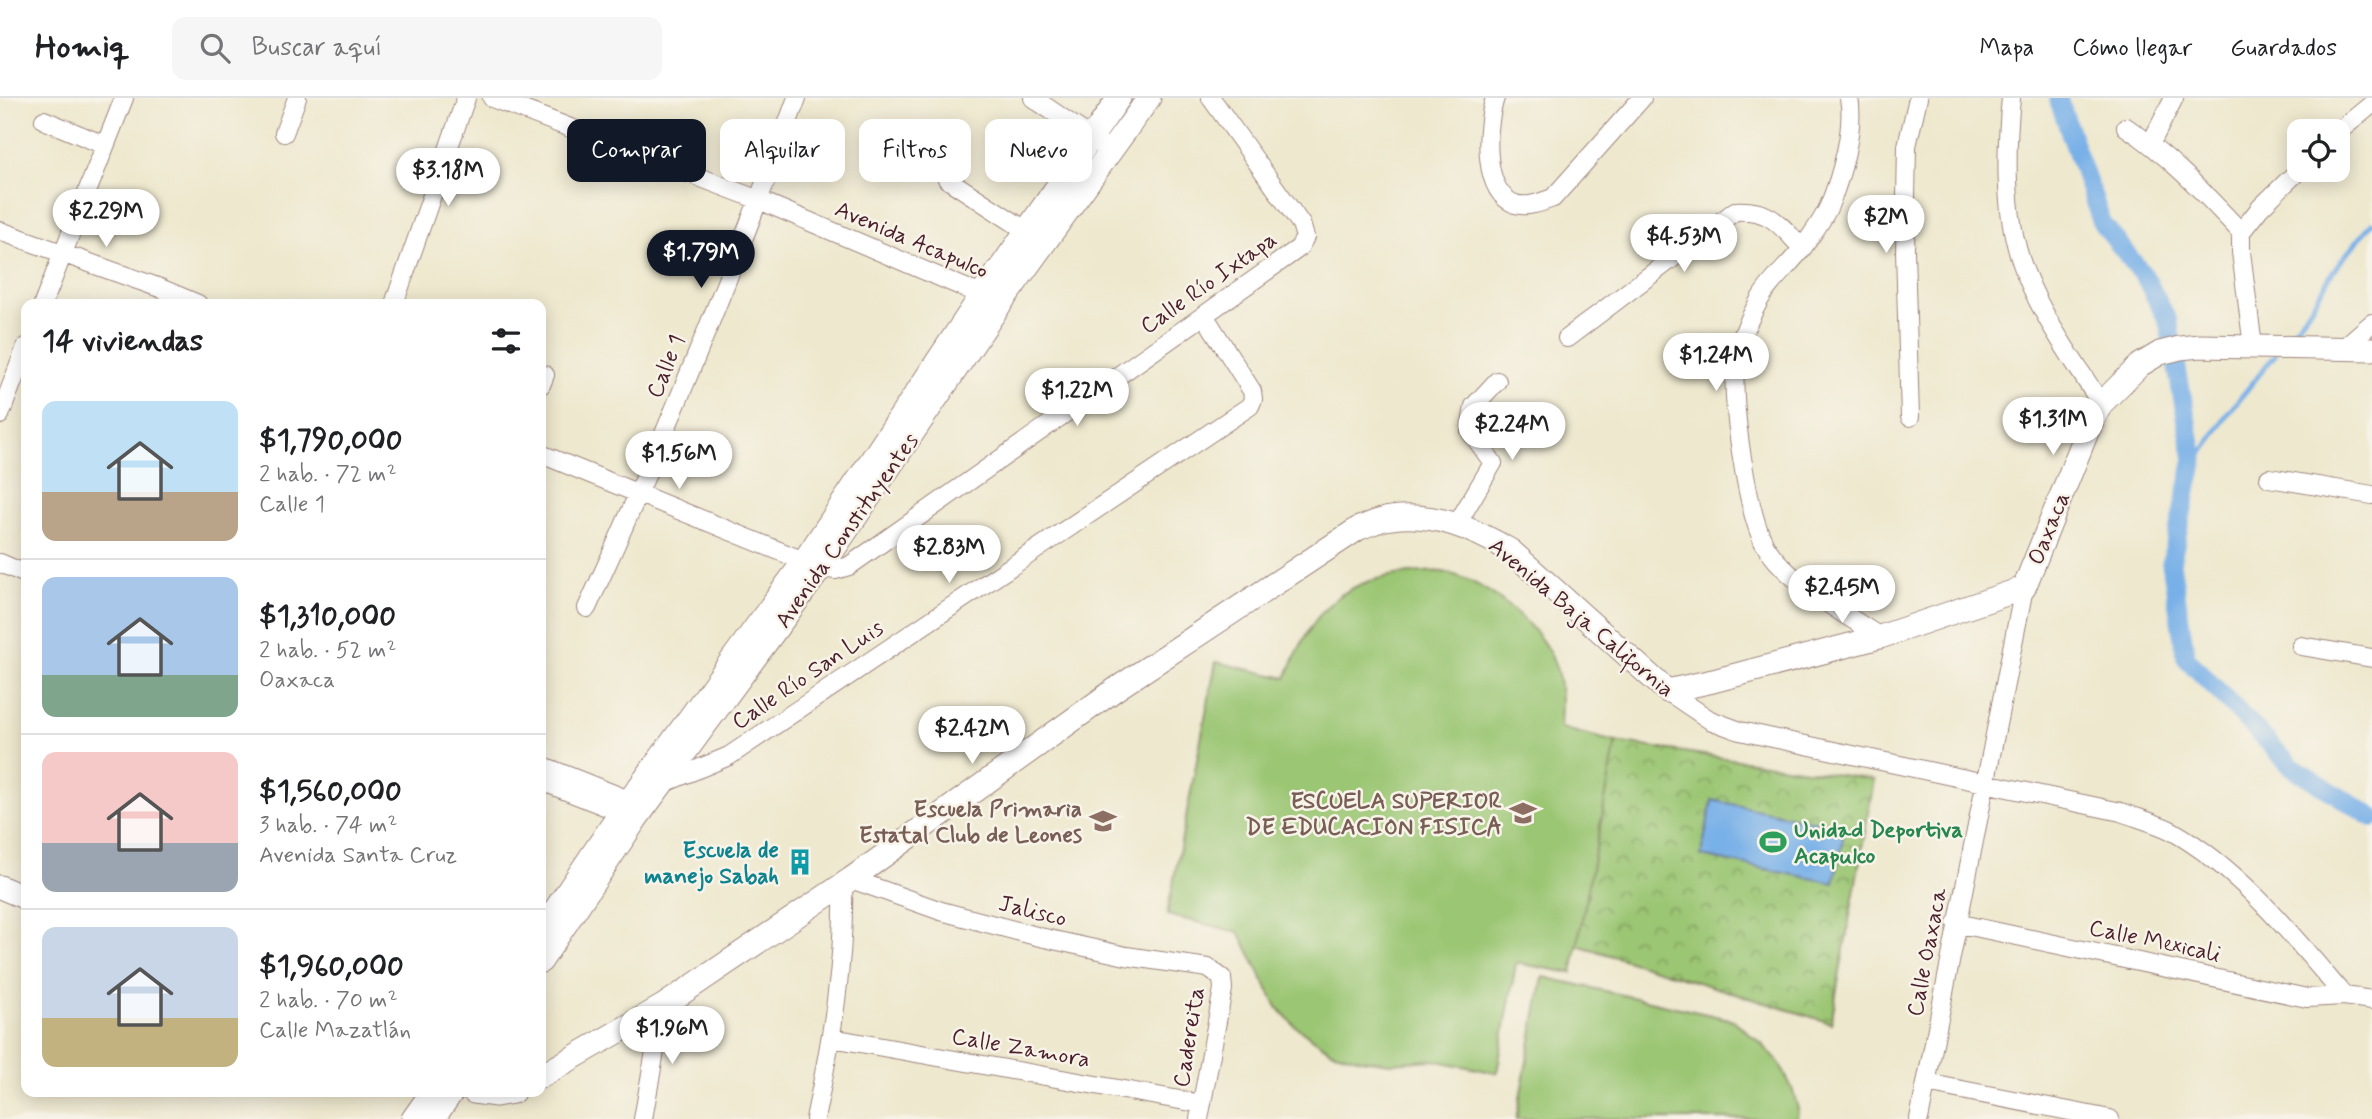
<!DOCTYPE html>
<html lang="es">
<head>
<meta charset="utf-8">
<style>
	:root { --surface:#fff; --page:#f6f6f6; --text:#202124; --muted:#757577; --line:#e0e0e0; --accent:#111827 }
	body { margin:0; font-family:Mynerve,sans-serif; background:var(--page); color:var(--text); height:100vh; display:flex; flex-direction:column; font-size:26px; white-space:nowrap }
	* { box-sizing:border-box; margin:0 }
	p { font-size:23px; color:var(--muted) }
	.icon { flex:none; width:38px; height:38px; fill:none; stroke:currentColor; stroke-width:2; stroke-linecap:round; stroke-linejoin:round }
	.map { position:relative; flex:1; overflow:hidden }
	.sheet { position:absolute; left:21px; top:201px; width:525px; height:798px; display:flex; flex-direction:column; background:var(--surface); border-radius:14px; box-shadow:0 4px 18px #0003 }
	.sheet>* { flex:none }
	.banner { position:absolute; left:567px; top:21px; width:665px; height:63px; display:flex; gap:14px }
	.controls { position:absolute; left:2287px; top:21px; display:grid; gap:14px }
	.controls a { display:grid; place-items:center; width:63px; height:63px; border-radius:14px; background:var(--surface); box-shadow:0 4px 18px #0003; font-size:35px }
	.price { position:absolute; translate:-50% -60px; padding:0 16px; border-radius:24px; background:#fff; color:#222; font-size:23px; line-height:46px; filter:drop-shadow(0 2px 4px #0008) }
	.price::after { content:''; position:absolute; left:50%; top:42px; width:21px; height:16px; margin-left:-10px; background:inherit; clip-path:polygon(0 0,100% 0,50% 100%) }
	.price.selected { background:var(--accent); color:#fff }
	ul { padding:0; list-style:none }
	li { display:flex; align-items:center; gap:21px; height:175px; padding:0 21px }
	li+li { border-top:2px solid var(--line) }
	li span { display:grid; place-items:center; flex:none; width:196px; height:140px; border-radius:14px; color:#555 }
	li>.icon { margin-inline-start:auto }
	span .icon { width:84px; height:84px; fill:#fffc; stroke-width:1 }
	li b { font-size:30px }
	h2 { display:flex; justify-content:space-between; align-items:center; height:84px; padding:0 21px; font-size:30px }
	.tag { padding:0 24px; border-radius:14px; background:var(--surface); box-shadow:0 4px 18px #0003; font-size:24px; line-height:63px }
	.tag.selected { background:var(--accent); color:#fff }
	header { display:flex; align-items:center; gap:42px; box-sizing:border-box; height:98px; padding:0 35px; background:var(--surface); border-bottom:2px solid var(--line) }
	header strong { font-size:33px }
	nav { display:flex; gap:38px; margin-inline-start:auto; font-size:24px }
	.search { width:490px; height:63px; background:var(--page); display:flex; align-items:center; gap:18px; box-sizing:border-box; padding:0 24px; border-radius:14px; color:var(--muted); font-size:26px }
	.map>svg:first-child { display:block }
</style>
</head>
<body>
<header>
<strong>Homiq</strong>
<div class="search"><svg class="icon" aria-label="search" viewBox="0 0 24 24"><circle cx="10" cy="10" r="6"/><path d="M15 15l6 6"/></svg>Buscar aquí</div>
<nav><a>Mapa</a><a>Cómo llegar</a><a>Guardados</a></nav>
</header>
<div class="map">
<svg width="2372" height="1021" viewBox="0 0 2372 1021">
	<defs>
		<pattern id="park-crowns" width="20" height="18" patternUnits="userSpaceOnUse" patternTransform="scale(1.75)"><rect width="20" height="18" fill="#9bc673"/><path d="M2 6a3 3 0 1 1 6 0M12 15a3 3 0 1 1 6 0" fill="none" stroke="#80a05f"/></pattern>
	</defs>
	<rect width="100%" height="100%" fill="#f7f3e8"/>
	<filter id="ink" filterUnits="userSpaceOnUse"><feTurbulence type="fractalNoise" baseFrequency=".0143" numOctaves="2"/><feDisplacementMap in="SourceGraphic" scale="14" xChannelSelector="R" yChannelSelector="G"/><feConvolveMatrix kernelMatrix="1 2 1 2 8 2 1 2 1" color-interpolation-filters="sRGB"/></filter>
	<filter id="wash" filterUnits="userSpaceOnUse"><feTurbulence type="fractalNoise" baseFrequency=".00686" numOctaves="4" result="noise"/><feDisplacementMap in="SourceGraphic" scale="28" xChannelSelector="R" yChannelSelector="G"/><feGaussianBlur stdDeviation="1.57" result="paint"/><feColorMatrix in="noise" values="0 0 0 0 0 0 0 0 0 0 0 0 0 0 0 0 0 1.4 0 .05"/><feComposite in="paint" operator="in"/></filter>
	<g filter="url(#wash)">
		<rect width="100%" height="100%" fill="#eee8ce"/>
		<!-- park -->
		<path fill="url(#park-crowns)" stroke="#72724f" stroke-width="2" d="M1616 644 1874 682 1831 925 1577 847Z"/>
		<!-- garden -->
		<path fill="#9bc673" stroke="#72724f" stroke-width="2" d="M1421 474C1428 474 1436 473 1443 474 1484 482 1541 527 1555 567 1563 587 1561 609 1560 630L1616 644 1572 875 1516 865 1497 975 1433 962 1390 965 1361 961 1331 953 1295 928 1277 909 1239 834 1167 817 1216 564 1286 580C1316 507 1339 481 1421 474Z
			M1543 879 1733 922 1762 946 1780 966 1792 990 1798 1011 1797 1021H1516Z"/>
		<!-- water -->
		<path fill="#78b0e8" stroke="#61688a" stroke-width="2" d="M1712 702 1845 730 1834 785 1701 758Z"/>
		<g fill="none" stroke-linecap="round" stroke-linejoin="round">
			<!-- stream -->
			<path stroke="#78b0e8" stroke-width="5" d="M2285 244 2309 212 2336 169 2372 125
				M2192 370 2229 314 2275 257"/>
			<!-- canal -->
			<path stroke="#78b0e8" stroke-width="19" d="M2058 0 2102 125 2145 179 2168 223 2194 361 2171 465 2186 560 2292 669 2372 719"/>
		</g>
	</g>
	<g filter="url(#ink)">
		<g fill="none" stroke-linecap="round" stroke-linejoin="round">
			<!-- minor casing -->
			<g stroke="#9c847c" stroke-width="20">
				<path id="minor" d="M492 0 759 102 991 201
					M1033 0 1102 47
					M1495 0C1486 27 1481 93 1515 106 1527 110 1542 104 1553 100L1642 0
					M1849 0C1855 31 1841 79 1829 108 1823 122 1812 136 1804 148 1790 167 1771 182 1760 201 1748 223 1737 246 1735 270 1732 308 1747 415 1765 447 1787 484 1844 515 1880 539
					M2011 0C2006 51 2004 110 2020 160 2037 213 2072 259 2101 306
					M44 22 104 47
					M2126 29C2170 58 2205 96 2241 134
					M2338 34 2372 6
					M284 35 297 0
					M2151 45 2174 0
					M947 81 1036 139
					M0 133 160 190 198 206
					M43 206 124 0
					M394 206 466 0
					M1567 240 1735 113C1771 111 1779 126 1802 150
					M2253 249 2241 154V134L2260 110 2300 71
					M2342 251 2372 225
					M541 287 545 277
					M0 317 26 249
					M1910 319 1905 153 1907 48 1918 0
					M541 356 821 470 836 472 849 468 1299 150 1305 139 1301 126 1211 0
					M2269 380 2372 397
					M1457 426 1493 365 1470 333 1474 308 1497 283
					M0 465 26 476
					M587 510C664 343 733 172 797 0
					M2301 548 2372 560
					M1667 593 1710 622 1740 633 2121 714C2137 720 2156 725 2172 733 2241 772 2293 838 2344 898
					M541 667 639 706
					M541 683 632 719
					M662 686 729 658 1250 308 1253 301 1252 293 1204 217
					M851 781 941 813 1040 839 1126 858 1208 870 1222 880 1223 891 1199 1021
					M1956 825 2307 900 2344 898 2372 902
					M832 940 1202 1006
					M1926 985 2110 1021
					M643 1021 663 908
					M815 1021C831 944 845 866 843 787
					M1919 1021 2024 490"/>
			</g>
			<!-- major casing -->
			<g stroke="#9c847c" stroke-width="25">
				<path id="major" d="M0 789 26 800
					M541 833 621 714 804 463 981 198 1119 0
					M541 863 636 721 821 470 1001 205 1149 0
					M541 978 663 908 851 781 1116 591 1359 430C1369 427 1380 421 1391 420 1435 414 1474 431 1511 453L1667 593 1713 583 1880 539 2024 490 2087 334 2101 306 2140 267 2160 255 2180 250 2200 248 2372 251
					M474 994 496 997 513 994
					M413 1021 432 994
					M433 1021 452 994"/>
			</g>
			<!-- minor -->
			<use href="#minor" stroke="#fff" stroke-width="18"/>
			<!-- major -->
			<use href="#major" stroke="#fff" stroke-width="23"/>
		</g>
	</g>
	<!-- icons -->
	<defs>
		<g id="school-bare" transform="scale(2.1)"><path d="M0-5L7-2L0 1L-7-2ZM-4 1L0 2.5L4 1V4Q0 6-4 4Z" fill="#8d6e63" stroke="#f7f3e8" stroke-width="2.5" paint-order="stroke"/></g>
		<g id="stadium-bare" transform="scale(2.1)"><path d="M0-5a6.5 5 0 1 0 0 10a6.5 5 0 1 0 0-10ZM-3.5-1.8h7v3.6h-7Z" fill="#2e9e5b" stroke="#f7f3e8" stroke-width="2.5" paint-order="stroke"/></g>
		<g id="building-bare" transform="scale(2.1)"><path d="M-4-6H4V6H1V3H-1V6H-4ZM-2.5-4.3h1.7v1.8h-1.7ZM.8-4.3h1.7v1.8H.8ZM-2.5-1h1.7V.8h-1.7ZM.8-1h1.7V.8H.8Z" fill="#0f9aa8" stroke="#f7f3e8" stroke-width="2.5" paint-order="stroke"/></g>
	</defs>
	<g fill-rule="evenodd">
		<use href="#school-bare" x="1523" y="715"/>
		<use href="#school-bare" x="1103" y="723"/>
		<use href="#stadium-bare" x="1773" y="744"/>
		<use href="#building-bare" x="800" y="764"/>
	</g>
	<g text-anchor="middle" stroke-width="5" stroke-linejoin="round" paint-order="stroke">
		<!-- street labels -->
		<g font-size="23" fill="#4a1f2b" stroke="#f7f3e8">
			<text transform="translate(912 141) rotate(23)" y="8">Avenida Acapulco</text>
			<text transform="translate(1208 184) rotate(-35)" y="8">Calle Río Ixtapa</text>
			<text transform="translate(665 268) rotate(-68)" y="8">Calle 1</text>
			<text transform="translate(2048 430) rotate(-68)" y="8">Oaxaca</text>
			<text transform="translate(846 432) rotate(-55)" y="8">Avenida Constituyentes</text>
			<text transform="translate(1582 519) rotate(40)" y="8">Avenida Baja California</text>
			<text transform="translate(807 576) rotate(-34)" y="8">Calle Río San Luis</text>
			<text transform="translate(1033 812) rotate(14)" y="8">Jalisco</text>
			<text transform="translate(2155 842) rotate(12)" y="8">Calle Mexicali</text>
			<text transform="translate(1926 854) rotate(-79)" y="8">Calle Oaxaca</text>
			<text transform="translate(1188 939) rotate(-81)" y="8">Cadereita</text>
			<text transform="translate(1021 949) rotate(10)" y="8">Calle Zamora</text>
		</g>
		<!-- education labels -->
		<g font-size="23" font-weight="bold" fill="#785e54" stroke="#f7f3e8" text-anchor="end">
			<text x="1502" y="710">ESCUELA SUPERIOR<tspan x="1502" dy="26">DE EDUCACION FISICA</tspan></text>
			<text x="1082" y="718">Escuela Primaria<tspan x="1082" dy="26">Estatal Club de Leones</tspan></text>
		</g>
		<!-- leisure labels -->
		<g font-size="23" font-weight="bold" fill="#27864d" stroke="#f7f3e8" text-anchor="start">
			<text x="1794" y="739">Unidad Deportiva<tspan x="1794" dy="26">Acapulco</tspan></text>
		</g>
		<!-- culture labels -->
		<g font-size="23" font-weight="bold" fill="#0d838f" stroke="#f7f3e8" text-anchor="end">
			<text x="779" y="759">Escuela de<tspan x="779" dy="26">manejo Sabah</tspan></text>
		</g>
	</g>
</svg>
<div class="controls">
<a><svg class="icon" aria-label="locate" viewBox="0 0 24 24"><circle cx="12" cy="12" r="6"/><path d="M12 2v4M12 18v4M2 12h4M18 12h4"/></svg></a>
</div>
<b class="price" style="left:448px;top:110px">$3.18M</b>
<b class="price" style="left:106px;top:151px">$2.29M</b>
<b class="price" style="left:1886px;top:157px">$2M</b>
<b class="price" style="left:1684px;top:176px">$4.53M</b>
<b class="price selected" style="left:701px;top:192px">$1.79M</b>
<b class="price" style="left:1716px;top:295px">$1.24M</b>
<b class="price" style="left:1077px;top:330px">$1.22M</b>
<b class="price" style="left:2053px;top:359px">$1.31M</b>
<b class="price" style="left:1512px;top:364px">$2.24M</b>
<b class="price" style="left:679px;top:393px">$1.56M</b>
<b class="price" style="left:949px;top:487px">$2.83M</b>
<b class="price" style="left:1842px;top:527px">$2.45M</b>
<b class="price" style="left:972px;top:668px">$2.42M</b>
<b class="price" style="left:672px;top:968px">$1.96M</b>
<div class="banner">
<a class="tag selected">Comprar</a>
<a class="tag">Alquilar</a>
<a class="tag">Filtros</a>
<a class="tag">Nuevo</a>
</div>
<section class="sheet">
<h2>14 viviendas<svg class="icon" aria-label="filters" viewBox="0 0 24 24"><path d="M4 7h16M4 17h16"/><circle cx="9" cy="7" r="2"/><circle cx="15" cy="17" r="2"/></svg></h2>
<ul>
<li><span style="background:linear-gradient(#bfe0f5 65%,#b9a48a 0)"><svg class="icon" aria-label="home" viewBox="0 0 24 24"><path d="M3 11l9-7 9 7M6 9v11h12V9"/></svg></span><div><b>$1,790,000</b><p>2 hab. · 72 m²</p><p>Calle 1</p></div></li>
<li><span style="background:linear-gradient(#a9c7e8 70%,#7fa58c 0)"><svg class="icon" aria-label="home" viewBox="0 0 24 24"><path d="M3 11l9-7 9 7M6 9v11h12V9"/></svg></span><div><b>$1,310,000</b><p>2 hab. · 52 m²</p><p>Oaxaca</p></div></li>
<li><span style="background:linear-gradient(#f6c9c9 65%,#9aa5b1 0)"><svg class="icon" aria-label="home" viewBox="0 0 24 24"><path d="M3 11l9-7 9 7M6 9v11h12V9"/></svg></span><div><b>$1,560,000</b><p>3 hab. · 74 m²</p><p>Avenida Santa Cruz</p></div></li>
<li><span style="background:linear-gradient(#c9d6e8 65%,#c2b280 0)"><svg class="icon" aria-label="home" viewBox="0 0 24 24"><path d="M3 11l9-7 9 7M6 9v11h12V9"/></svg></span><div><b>$1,960,000</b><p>2 hab. · 70 m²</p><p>Calle Mazatlán</p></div></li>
</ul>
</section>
</div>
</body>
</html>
